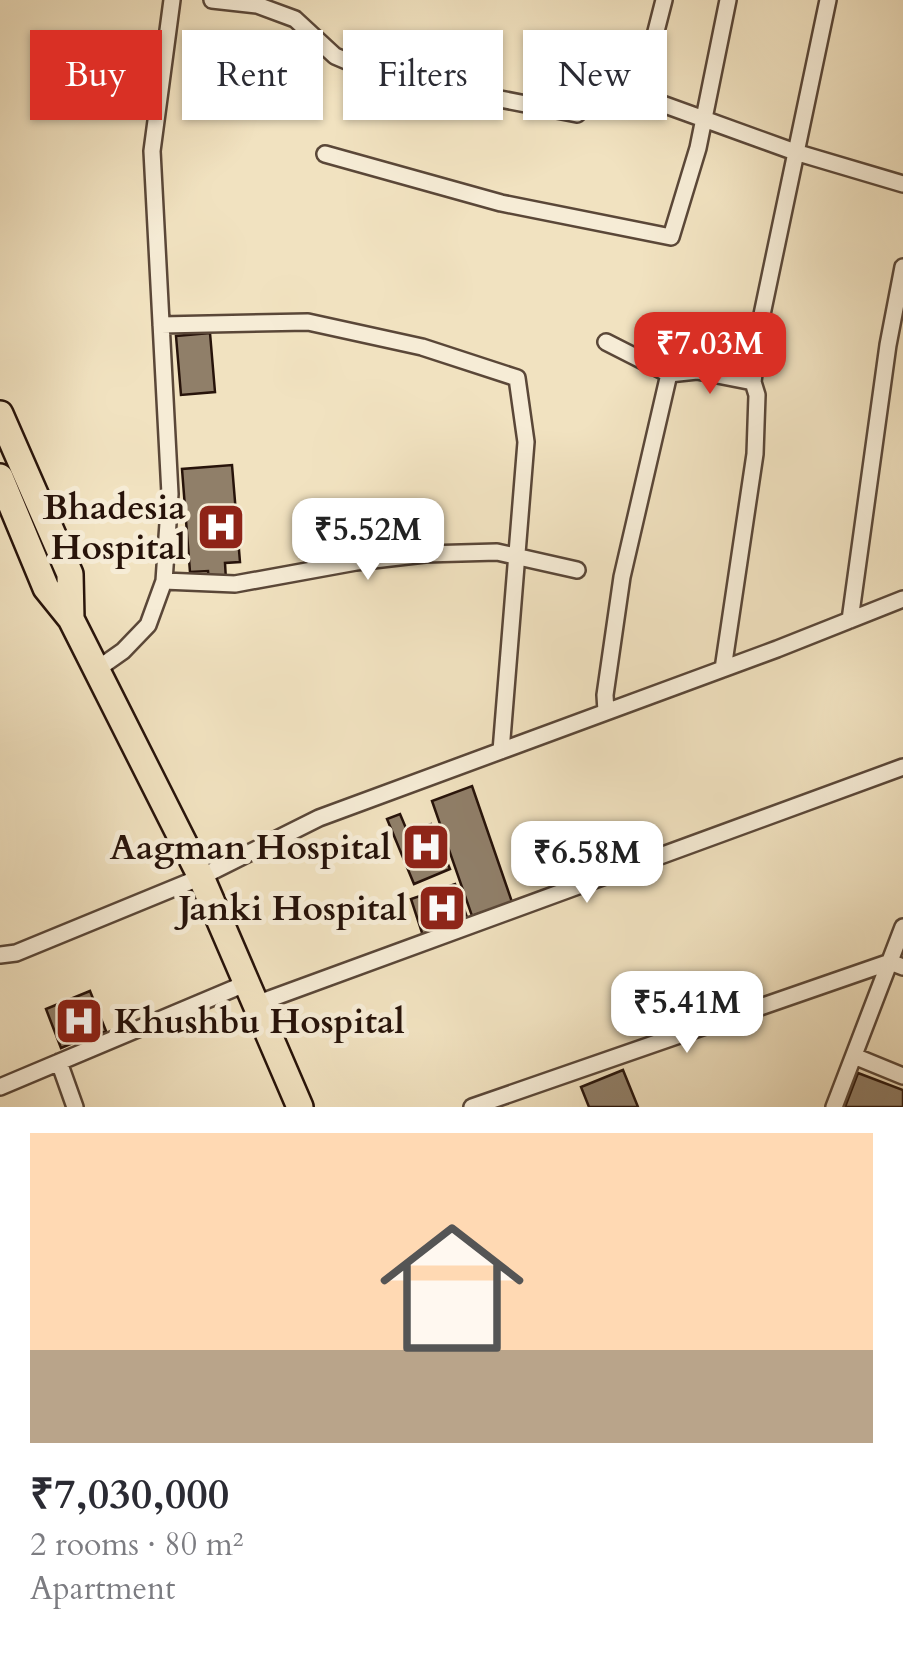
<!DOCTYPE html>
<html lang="en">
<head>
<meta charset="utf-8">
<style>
	:root { --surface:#fff; --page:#f2f2f3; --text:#2b2b33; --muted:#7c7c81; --line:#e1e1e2; --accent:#d93025 }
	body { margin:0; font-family:Cardo,serif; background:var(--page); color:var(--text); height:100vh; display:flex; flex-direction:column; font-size:38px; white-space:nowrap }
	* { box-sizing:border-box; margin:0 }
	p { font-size:32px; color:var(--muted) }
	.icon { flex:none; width:55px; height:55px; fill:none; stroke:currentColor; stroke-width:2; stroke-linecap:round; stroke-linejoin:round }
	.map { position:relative; height:1107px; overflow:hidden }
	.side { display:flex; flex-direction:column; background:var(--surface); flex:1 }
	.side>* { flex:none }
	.top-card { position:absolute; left:30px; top:30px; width:845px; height:90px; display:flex; gap:20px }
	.price { position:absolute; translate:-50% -85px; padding:0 22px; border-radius:20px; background:#fff; color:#222; font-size:32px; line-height:65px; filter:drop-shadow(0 2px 5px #0008) }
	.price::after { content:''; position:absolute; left:50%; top:60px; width:30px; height:22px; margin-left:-15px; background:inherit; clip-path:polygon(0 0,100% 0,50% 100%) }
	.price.active { background:var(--accent); color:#fff }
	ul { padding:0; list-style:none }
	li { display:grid; align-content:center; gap:20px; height:530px; padding:0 30px }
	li+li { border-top:2px solid var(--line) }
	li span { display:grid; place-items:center; height:310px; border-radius:0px; color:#555 }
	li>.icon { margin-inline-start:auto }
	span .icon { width:180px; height:180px; fill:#fffc; stroke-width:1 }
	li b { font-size:42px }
	.tag { padding:0 35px; border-radius:0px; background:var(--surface); box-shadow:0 2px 8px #0004; font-size:35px; line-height:90px }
	.tag.active { background:var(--accent); color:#fff }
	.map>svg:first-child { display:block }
</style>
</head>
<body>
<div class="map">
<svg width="903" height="1107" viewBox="0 0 903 1107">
	<rect width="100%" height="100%" fill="#f1e2c0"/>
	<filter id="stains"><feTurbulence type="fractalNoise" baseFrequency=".002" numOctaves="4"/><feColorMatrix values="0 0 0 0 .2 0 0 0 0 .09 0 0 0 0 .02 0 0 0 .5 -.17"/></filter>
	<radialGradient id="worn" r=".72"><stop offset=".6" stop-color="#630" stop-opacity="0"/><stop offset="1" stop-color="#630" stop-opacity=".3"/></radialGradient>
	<!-- building -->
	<path fill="#907f69" stroke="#27130a" stroke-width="2.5" d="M210 333 215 392 181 395 176 336Z
		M232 465 240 562 225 563 226 580 209 581 208 571 190 572 182 469Z
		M472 786 512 902 472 916 432 801Z
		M400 814 408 833 431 824 450 869 414 884 387 819Z
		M455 884 468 920 423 936 411 899Z
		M90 991 106 1031 89 1037 93 1048 79 1053 75 1042 61 1048 46 1009Z
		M623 1070 638 1107H589L581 1087Z
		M858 1073 903 1090V1107H845Z"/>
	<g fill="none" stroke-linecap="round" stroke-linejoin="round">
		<!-- minor casing -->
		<g stroke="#5a4738" stroke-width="20">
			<path id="minor" d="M212 0 257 5 295 19 335 56 382 76 577 114
				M664 0 641 90 654 101 795 152 903 184
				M325 154 501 203 671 237 698 148 728 0
				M161 325 308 322 422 347 517 378 526 442 501 751
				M606 342 669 374 697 371 753 382
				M164 581 235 584 356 562 425 554 497 552 577 570
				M850 620 888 345 903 267
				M723 669 755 454 757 395 753 382 760 324 828 0
				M96 670 123 651 148 625 164 581 170 494 152 151 172 0
				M606 712 605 695 622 577 669 374
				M0 955 16 953 201 877 319 818 777 649 903 599
				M256 1004 903 767
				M854 1056 903 1076
				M59 1062 75 1107
				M0 1087 247 983
				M472 1107 890 962 903 967
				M834 1107 903 927"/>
		</g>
		<!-- primary casing -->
		<g stroke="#27130a" stroke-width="30">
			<path id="primary" d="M0 414 70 574 71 619
				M0 477 46 588 71 619 201 877 300 1107"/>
		</g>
		<!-- minor -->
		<use href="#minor" stroke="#f6ecd6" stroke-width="15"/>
		<!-- primary -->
		<use href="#primary" stroke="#f1e2c0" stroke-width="25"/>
	</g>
	<!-- icons -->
	<defs>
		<g id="hospital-square" transform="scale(2.5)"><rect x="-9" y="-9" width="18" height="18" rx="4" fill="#8f2418" stroke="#f6ecd6"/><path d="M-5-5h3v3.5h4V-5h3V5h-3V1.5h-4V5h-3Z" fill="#fff"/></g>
	</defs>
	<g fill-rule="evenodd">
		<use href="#hospital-square" x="221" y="527"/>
		<use href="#hospital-square" x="426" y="847"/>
		<use href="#hospital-square" x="442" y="908"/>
		<use href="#hospital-square" x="79" y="1021"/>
	</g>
	<g text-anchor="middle" stroke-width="10" stroke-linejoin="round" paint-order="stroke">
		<!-- poi labels -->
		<g font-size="35" font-weight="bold" fill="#27130a" stroke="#f6ecd6" text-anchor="end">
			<text x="186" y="519">Bhadesia<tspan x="186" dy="40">Hospital</tspan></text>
			<text x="391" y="859">Aagman Hospital</text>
			<text x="407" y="920">Janki Hospital</text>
			<text x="114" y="1033" text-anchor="start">Khushbu Hospital</text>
		</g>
	</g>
	<rect width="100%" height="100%" filter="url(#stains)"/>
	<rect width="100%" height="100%" fill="url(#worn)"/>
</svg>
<b class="price active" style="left:710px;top:397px">₹7.03M</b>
<b class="price" style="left:368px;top:583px">₹5.52M</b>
<b class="price" style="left:587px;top:906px">₹6.58M</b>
<b class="price" style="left:687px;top:1056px">₹5.41M</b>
<div class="top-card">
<a class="tag active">Buy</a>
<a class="tag">Rent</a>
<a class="tag">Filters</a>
<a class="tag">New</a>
</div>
</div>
<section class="side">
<ul>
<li><span style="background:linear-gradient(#ffd9b3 70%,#b9a48a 0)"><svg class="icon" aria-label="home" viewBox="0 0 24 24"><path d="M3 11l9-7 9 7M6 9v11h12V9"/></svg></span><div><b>₹7,030,000</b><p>2 rooms · 80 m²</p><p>Apartment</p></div></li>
</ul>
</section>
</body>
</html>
